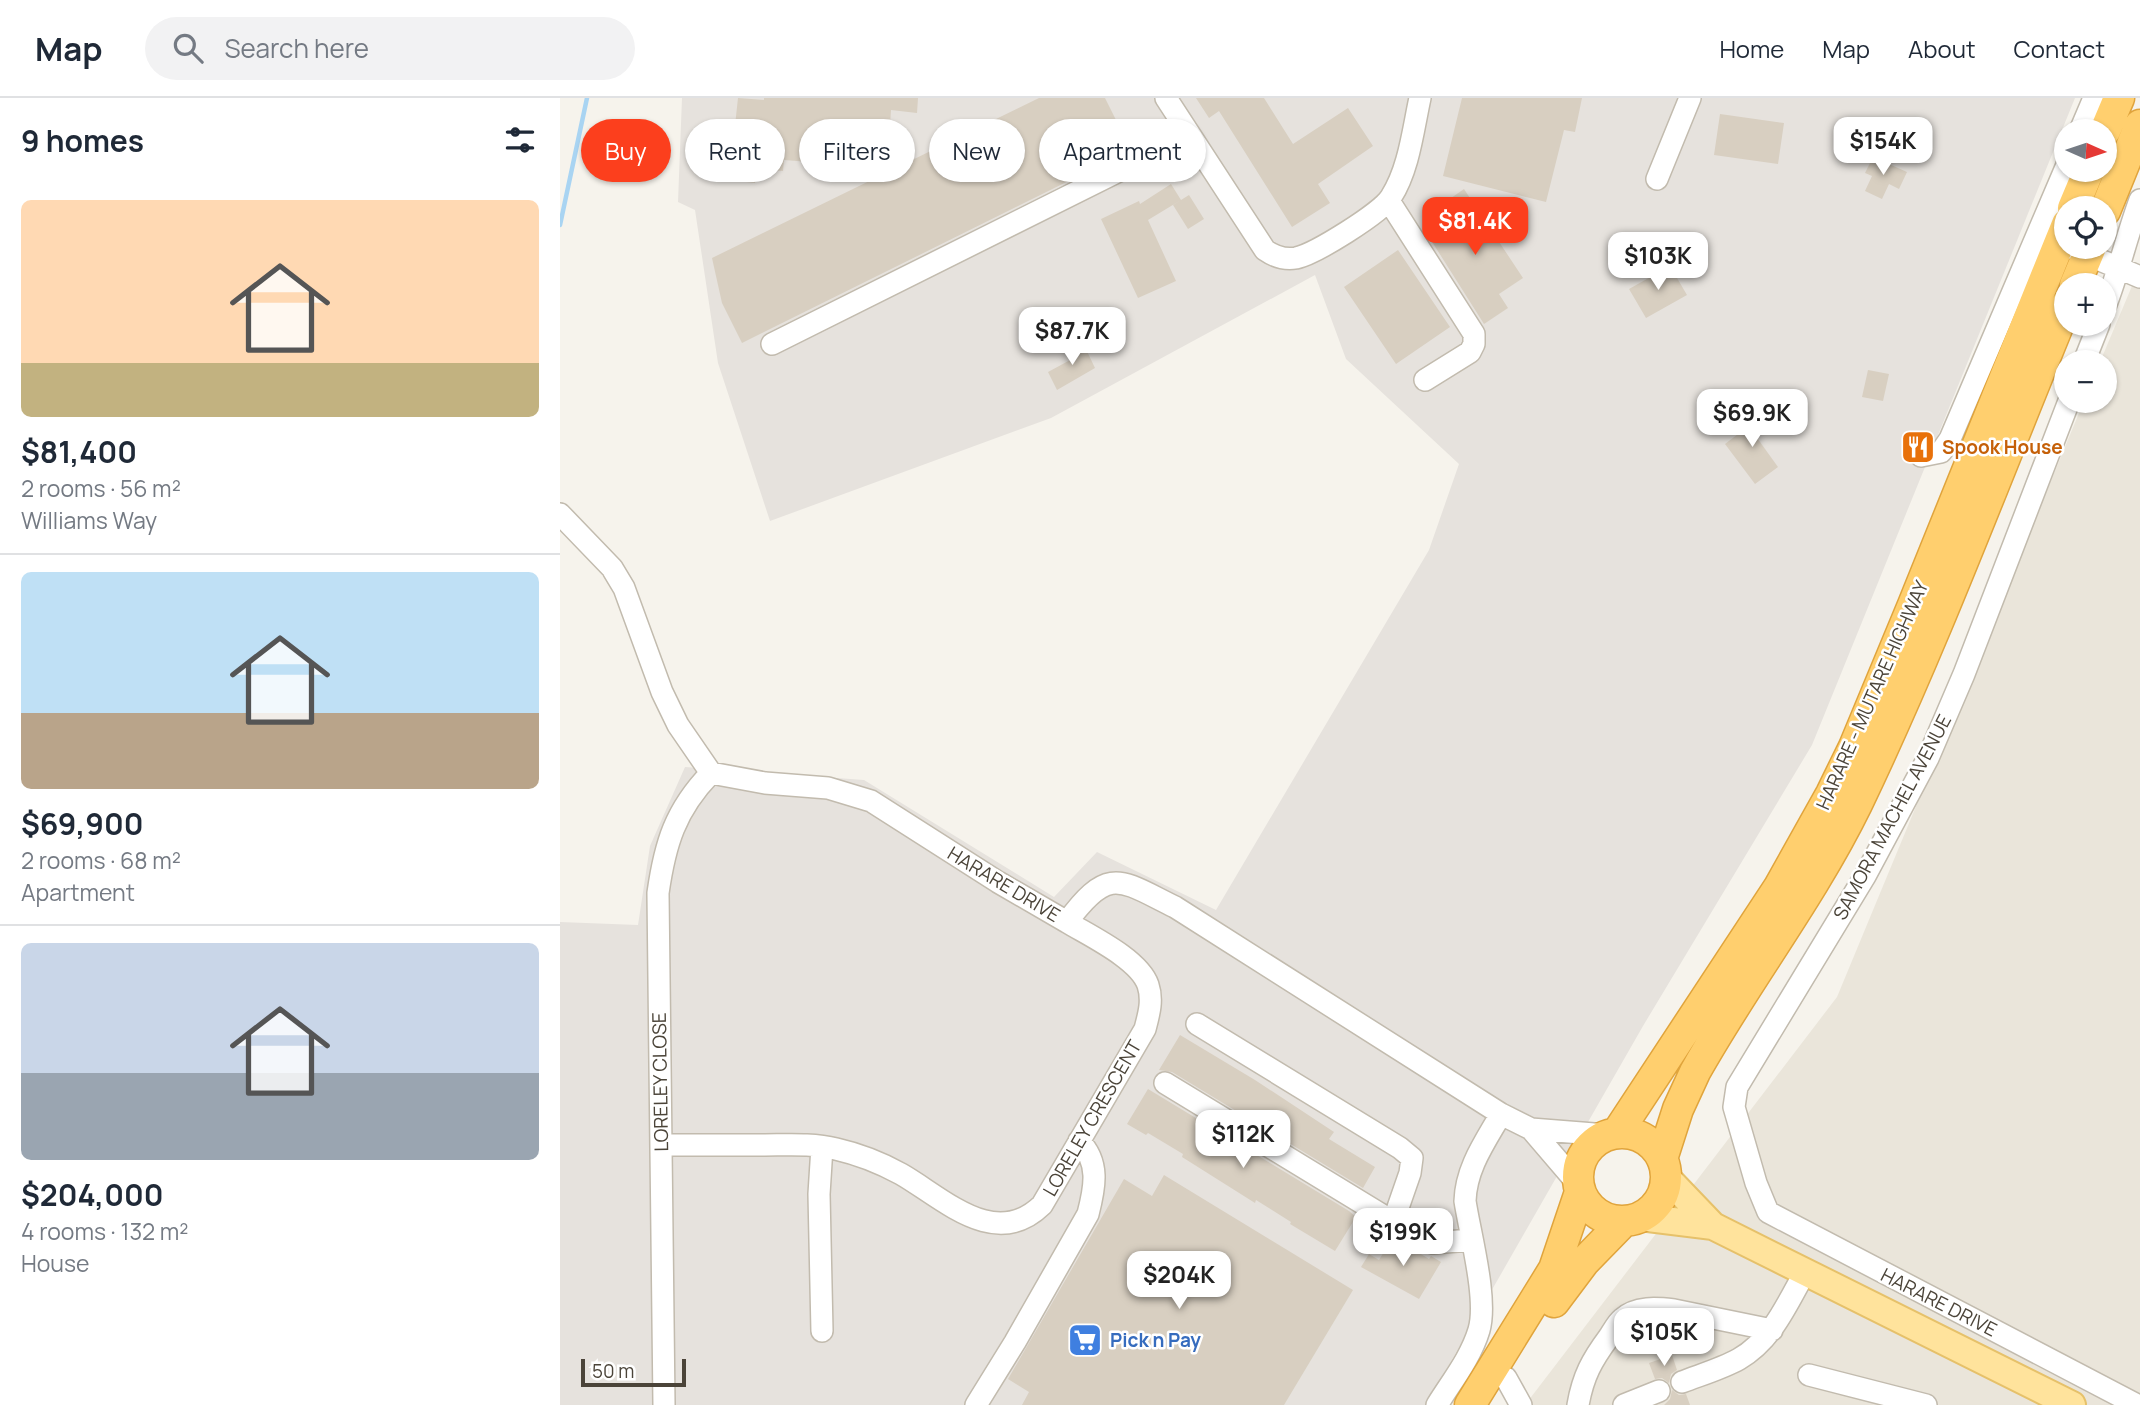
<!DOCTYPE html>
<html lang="en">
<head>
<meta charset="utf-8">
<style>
	:root { --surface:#fff; --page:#f2f2f3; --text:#1f2937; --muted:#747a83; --line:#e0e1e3; --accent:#fc3f1d }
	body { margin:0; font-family:Manrope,sans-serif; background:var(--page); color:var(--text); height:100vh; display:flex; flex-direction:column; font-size:26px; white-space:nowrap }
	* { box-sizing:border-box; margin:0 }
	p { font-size:23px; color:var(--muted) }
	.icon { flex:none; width:38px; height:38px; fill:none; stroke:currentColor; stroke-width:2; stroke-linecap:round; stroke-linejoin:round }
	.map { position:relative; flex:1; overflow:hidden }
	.details { display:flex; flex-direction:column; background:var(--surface); width:560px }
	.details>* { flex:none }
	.guide { position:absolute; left:21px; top:21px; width:665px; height:63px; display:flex; gap:14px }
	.needle { width:46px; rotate:93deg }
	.buttons { position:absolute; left:1494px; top:21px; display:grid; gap:14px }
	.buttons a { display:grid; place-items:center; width:63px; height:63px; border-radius:50%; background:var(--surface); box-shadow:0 2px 5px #0004; font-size:35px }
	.scale { position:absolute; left:21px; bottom:18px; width:105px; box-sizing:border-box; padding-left:7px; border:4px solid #4b4439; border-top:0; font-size:19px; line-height:24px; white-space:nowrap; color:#4b4439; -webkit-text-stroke:5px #fff; paint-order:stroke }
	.price { position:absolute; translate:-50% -60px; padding:0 16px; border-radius:14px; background:#fff; color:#222; font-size:23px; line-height:46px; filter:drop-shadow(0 2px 4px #0008) }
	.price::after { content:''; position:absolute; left:50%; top:42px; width:21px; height:16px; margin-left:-10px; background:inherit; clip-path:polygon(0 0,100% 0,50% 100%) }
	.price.current { background:var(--accent); color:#fff }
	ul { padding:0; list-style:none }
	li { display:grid; align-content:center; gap:14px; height:371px; padding:0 21px }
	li+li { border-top:2px solid var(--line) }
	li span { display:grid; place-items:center; height:217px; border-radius:10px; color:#555 }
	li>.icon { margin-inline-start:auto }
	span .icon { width:126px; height:126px; fill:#fffc; stroke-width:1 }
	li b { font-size:30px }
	h2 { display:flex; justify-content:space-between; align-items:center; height:84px; padding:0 21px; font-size:30px }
	.chip { padding:0 24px; border-radius:32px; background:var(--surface); box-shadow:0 2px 5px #0004; font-size:24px; line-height:63px }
	.chip.current { background:var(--accent); color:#fff }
	header { display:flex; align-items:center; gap:42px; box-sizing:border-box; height:98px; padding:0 35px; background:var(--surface); border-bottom:2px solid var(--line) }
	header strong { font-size:33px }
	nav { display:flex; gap:38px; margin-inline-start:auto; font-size:24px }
	.search { width:490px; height:63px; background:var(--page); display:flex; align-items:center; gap:18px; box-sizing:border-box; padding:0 24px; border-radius:38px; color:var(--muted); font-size:26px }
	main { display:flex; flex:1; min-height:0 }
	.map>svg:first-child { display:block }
</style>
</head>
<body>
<header>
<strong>Map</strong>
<div class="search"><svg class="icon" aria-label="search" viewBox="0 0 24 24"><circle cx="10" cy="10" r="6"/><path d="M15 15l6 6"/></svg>Search here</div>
<nav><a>Home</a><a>Map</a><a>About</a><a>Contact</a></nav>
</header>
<main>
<section class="details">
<h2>9 homes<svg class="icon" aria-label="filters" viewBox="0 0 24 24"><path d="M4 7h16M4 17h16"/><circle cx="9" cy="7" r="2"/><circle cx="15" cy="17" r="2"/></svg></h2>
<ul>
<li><span style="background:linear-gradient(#ffd9b3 75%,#c2b280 0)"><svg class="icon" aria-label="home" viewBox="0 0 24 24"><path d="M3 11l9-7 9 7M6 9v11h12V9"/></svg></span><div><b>$81,400</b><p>2 rooms · 56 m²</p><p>Williams Way</p></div></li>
<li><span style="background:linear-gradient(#bfe0f5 65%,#b9a48a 0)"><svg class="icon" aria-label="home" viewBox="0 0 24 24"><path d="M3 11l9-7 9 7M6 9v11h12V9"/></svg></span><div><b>$69,900</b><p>2 rooms · 68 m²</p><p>Apartment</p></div></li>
<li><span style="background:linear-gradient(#c9d6e8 60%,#9aa5b1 0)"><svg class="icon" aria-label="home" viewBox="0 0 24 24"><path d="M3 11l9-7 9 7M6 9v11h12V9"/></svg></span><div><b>$204,000</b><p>4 rooms · 132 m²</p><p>House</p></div></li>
</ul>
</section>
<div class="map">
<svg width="1580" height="1307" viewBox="0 0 1580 1307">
	<rect width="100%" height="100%" fill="#f6f3ec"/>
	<!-- residential -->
	<path fill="#eae5da" d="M1580 169V1307H965L1277 899 1524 303H1545V264H1540Z"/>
	<!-- industrial -->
	<path fill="#e6e2dd" d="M122 0H1515L1252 647 1083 928 866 1307H0V824L78 827 90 748 125 669 304 682 494 799 537 754 656 812 869 452 899 366 786 261 755 177 491 320 210 423 158 265 135 112 118 104Z"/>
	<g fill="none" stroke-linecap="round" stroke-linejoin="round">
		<!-- stream -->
		<path stroke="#a9d4f2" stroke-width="4.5" d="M0 127 27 0"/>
	</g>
	<!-- building -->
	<path fill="#d8cfc1" d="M178 0 204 2V0H358L357 15 331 12 330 28 304 25 302 42 277 40 275 52 252 49 250 64 224 62 223 73 197 71 195 85 169 82Z
		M479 0H545L571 52 182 245 162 205 152 160Z
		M636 0H704L733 46 788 10 813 48 758 86 770 105 732 129 659 13 649 20Z
		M902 0H1022L1015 34 1004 32 986 104 883 78Z
		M1160 16 1224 25 1218 66 1154 57Z
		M1313 59 1347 74 1339 91 1329 86 1322 101 1305 93 1312 78 1305 75Z
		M611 86 621 102 588 122 616 183 578 200 541 121 579 103 580 106Z
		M904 91 963 180 939 196 948 210 924 226 869 139 893 124 881 107Z
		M629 97 644 121 628 131 613 107Z
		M838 152 890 229 836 266 784 189Z
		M1110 168 1127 197 1086 220 1069 191Z
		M523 245 535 270 497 292 488 274 512 261 508 252Z
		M1308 272 1329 276 1323 303 1302 299Z
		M1198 313 1209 327 1195 337 1218 369 1195 386 1165 346 1178 336 1174 331Z
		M620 937 695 982 774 1034 769 1041 815 1069 803 1090 612 974 599 972Z
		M588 991 789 1113 796 1119 775 1153 730 1126 731 1124 696 1102 695 1105 622 1059 623 1056 588 1035 586 1037 567 1026Z
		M604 1077 793 1192 724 1307H462L469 1294 448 1281 564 1081 592 1098Z
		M833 1139 869 1161 871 1158 881 1164 859 1201 801 1169 809 1156 819 1162Z
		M1112 1257 1117 1272 1111 1276 1109 1285 1102 1280 1095 1281 1089 1265Z
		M1112 1292 1119 1297 1126 1296 1130 1307H1104L1110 1301Z"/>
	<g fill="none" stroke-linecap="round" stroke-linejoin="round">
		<!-- minor casing -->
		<g stroke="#c2bbae" stroke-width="24">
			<path id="minor" d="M606 0 705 152C715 159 724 162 736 160 755 156 821 115 831 99 849 71 853 32 860 0
				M1520 33 1534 0
				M1097 81 1130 0
				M829 103 914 236V246L910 254 865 282
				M1514 151 1580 179
				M1545 209C1559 173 1567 137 1580 102
				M212 246 629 38
				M1524 264 1539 226
				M1509 303 1404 576 1368 660 1305 778 1177 989 1174 1009 1196 1085 1208 1114 1577 1307
				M1361 358 1381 354 1390 341 1507 67
				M0 416 52 470 64 490 102 594 118 627 151 675 205 685 268 690 311 703 438 784 507 824C549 767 560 782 615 809L941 1016 971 1031 1018 1086
				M637 926 840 1050 852 1060 850 1075 833 1124
				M605 985 858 1139 873 1145 911 1142
				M971 1031 1047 1037
				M101 1047C135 1047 168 1047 202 1047 227 1047 252 1045 276 1051 298 1056 321 1065 341 1076 383 1100 435 1153 482 1107L585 931C589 916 593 902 588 887 579 861 530 838 507 824
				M262 1049 259 1096 262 1233
				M1249 1277 1366 1307
				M946 1280 961 1307
				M1122 1284C1140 1277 1161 1271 1179 1261 1212 1242 1227 1206 1245 1174
				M104 1307 98 795C105 746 115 712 151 675
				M416 1307 455 1244 528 1116C535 1089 540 1064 519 1043
				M877 1307C892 1283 911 1259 919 1232 928 1201 910 1136 905 1103 906 1070 925 1044 941 1016
				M1018 1307C1023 1278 1032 1262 1049 1239 1053 1233 1057 1225 1062 1221 1076 1208 1097 1210 1114 1212L1212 1232
				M1064 1307 1099 1293"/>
		</g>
		<!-- major casing -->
		<g stroke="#e6c16a" stroke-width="30">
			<path id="major" d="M1107 1080 1153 1128
				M1080 1119 1153 1128 1512 1307"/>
		</g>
		<!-- highway casing -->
		<g stroke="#e0a43c" stroke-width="33">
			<path id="highway" d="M1545 33 1559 0
				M1513 110 1529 72
				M1545 113 1580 27
				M1515 187 1531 149
				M1057 1035 1219 789 1271 696 1294 649 1353 507 1507 126
				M1018 1079a44 44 0 1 1 88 0a44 44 0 1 1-88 0Z
				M1102 1061 1118 1011 1135 974C1186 883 1251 800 1297 706 1375 543 1438 373 1507 206
				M994 1204 1024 1164 1064 1123
				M910 1307 994 1171 1020 1094"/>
		</g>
		<!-- minor -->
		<use href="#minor" stroke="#fff" stroke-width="21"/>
		<!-- major -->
		<use href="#major" stroke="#ffe39c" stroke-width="26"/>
		<!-- highway -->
		<use href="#highway" stroke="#ffcf6e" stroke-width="30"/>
	</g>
	<!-- icons -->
	<defs>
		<g id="restaurant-square" transform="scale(1.75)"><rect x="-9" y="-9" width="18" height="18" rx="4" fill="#e8710a" stroke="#fff"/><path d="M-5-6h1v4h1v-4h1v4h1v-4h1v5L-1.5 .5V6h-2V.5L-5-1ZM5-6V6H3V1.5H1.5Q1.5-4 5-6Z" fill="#fff"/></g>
		<g id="supermarket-square" transform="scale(1.75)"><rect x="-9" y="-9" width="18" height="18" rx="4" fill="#3f7fe0" stroke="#fff"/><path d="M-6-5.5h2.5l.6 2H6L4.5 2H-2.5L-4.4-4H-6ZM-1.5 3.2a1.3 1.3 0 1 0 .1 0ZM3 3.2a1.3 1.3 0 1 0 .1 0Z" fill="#fff"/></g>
	</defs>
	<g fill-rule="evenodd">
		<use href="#restaurant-square" x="1358" y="349"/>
		<use href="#supermarket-square" x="525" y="1242"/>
	</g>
	<g text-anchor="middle" stroke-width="5" stroke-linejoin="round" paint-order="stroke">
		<!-- food labels -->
		<g font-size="19" font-weight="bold" fill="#c56008" stroke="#fff" text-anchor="start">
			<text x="1382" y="356">Spook House</text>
		</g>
		<!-- street labels -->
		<g font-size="19" fill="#4b4439" stroke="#fff">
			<text transform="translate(1312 597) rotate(-66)" y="7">HARARE - MUTARE HIGHWAY</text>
			<text transform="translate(1332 719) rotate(-62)" y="7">SAMORA MACHEL AVENUE</text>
			<text transform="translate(444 786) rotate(31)" y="7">HARARE DRIVE</text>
			<text transform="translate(100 984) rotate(-91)" y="7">LORELEY CLOSE</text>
			<text transform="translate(532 1020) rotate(-60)" y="7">LORELEY CRESCENT</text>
			<text transform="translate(1379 1204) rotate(27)" y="7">HARARE DRIVE</text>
		</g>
		<!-- shop labels -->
		<g font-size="19" font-weight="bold" fill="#366cbe" stroke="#fff" text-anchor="start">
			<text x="550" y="1249">Pick n Pay</text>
		</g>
	</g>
</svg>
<div class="buttons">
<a><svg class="needle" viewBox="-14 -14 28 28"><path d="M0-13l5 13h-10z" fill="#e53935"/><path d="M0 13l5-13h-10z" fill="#747a83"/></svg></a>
<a><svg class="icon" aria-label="locate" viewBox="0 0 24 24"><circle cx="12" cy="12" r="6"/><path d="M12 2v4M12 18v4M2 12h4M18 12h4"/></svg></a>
<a>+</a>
<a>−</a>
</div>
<div class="scale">50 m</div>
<b class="price" style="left:1323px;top:79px">$154K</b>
<b class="price current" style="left:915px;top:159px">$81.4K</b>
<b class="price" style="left:1098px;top:194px">$103K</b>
<b class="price" style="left:512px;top:269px">$87.7K</b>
<b class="price" style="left:1192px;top:351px">$69.9K</b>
<b class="price" style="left:683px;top:1072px">$112K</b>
<b class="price" style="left:843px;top:1170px">$199K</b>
<b class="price" style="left:619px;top:1213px">$204K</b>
<b class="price" style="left:1104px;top:1270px">$105K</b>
<div class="guide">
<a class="chip current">Buy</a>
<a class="chip">Rent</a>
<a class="chip">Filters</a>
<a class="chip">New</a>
<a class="chip">Apartment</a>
</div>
</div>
</main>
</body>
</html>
